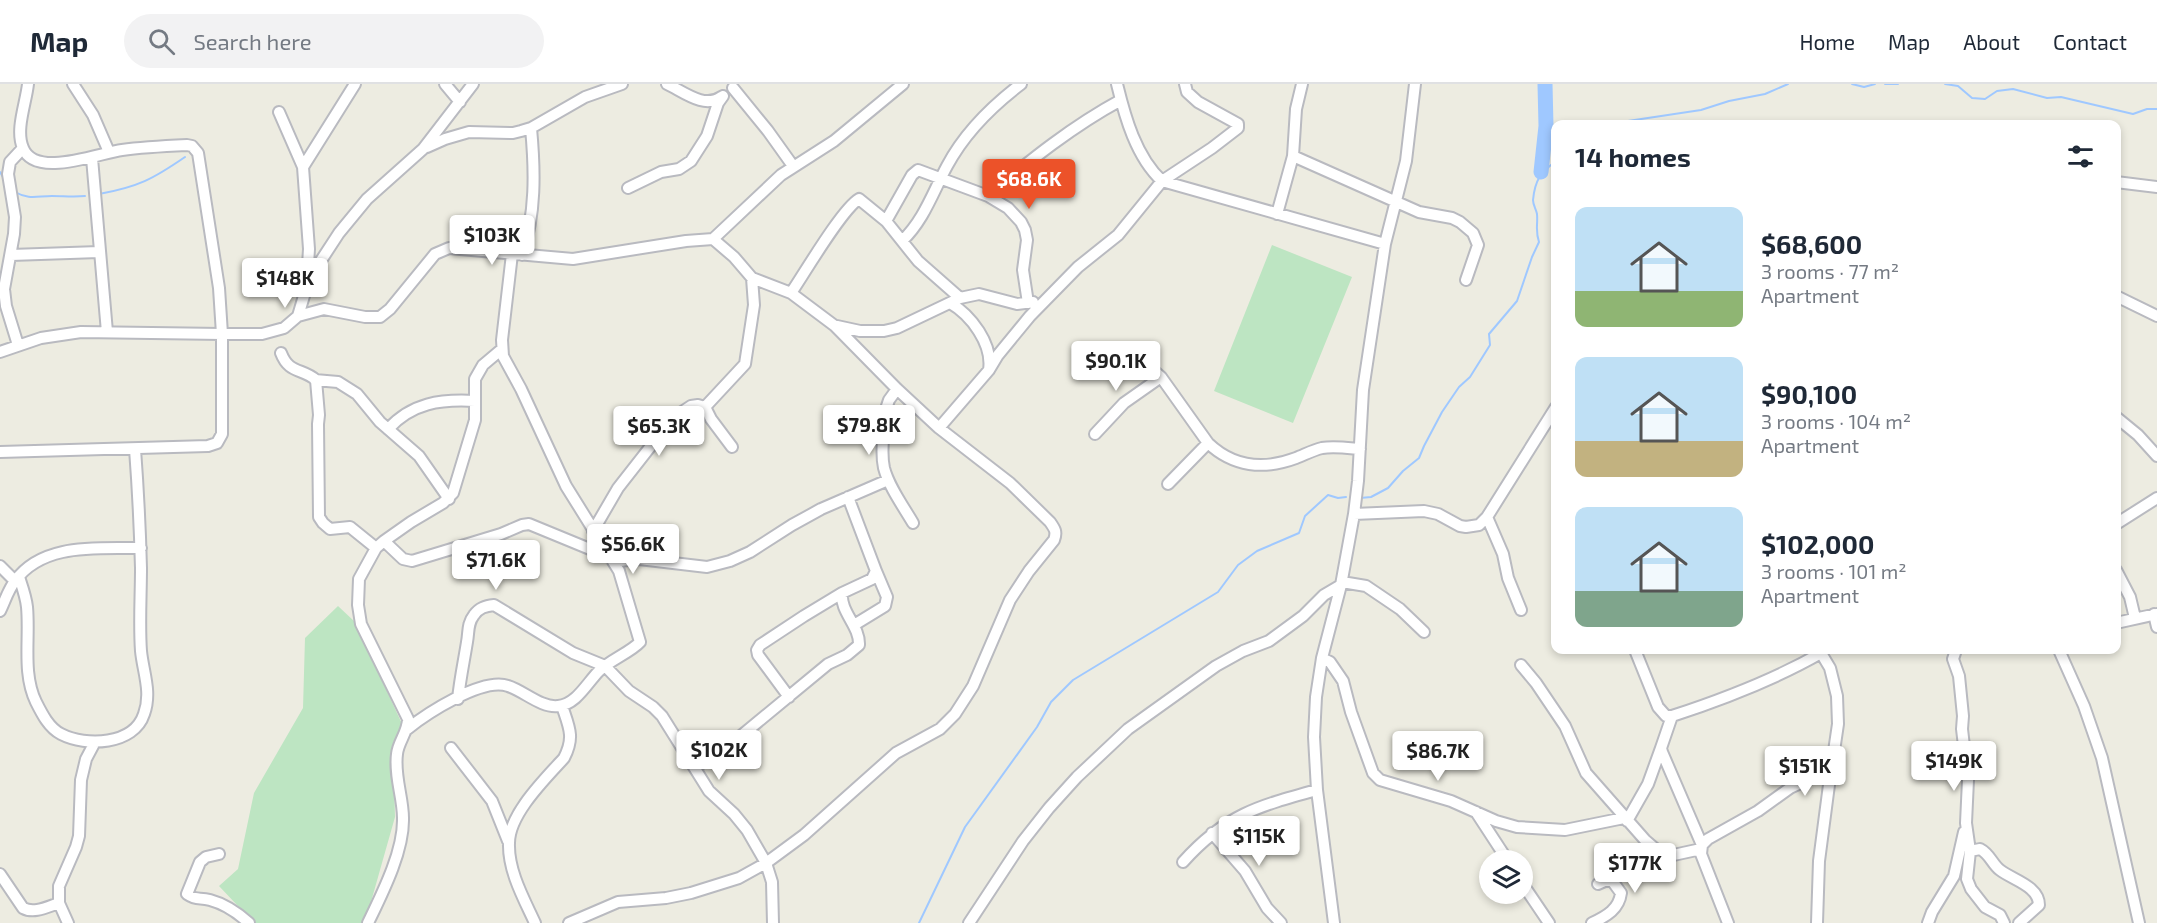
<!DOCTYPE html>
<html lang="en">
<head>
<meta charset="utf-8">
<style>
	:root { --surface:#fff; --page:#f2f2f3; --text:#1f2937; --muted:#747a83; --line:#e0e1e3; --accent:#ec5229 }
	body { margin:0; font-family:"Exo 2",sans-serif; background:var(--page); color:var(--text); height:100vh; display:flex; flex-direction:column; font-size:22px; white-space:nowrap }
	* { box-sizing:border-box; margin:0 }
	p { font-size:20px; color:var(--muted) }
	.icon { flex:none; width:33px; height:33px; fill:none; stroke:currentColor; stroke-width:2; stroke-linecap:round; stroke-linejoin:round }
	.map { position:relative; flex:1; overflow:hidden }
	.drawer { position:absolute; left:1551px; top:36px; width:570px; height:534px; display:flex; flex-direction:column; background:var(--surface); border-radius:12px; box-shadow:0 3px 9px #0003 }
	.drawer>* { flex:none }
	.tools { position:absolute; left:1479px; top:766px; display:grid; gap:12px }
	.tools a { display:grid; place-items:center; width:54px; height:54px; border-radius:50%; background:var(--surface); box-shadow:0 3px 9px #0003; font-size:30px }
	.price { position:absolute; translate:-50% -51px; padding:0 14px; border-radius:6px; background:#fff; color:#222; font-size:20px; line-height:39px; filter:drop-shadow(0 2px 3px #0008) }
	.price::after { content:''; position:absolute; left:50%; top:36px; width:18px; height:14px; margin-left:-9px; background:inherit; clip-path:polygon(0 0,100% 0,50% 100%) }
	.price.current { background:var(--accent); color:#fff }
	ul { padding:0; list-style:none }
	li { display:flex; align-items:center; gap:18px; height:150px; padding:0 24px }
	li span { display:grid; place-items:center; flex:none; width:168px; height:120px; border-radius:12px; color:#555 }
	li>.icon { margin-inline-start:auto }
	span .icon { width:72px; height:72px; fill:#fffc; stroke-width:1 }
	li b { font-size:26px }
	h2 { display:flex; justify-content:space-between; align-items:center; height:72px; padding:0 24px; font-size:26px }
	header { display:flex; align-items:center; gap:36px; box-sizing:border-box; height:84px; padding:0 30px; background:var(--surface); border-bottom:2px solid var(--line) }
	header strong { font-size:28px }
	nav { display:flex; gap:33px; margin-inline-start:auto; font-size:21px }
	.search { width:420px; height:54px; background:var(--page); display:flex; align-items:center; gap:15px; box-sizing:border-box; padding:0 21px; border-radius:33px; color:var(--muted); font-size:22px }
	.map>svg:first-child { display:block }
</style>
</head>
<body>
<header>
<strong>Map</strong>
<div class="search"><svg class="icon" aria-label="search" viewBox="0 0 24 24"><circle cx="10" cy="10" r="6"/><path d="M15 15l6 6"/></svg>Search here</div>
<nav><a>Home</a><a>Map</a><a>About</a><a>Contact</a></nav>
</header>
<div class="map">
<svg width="2157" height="839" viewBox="0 0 2157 839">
	<rect width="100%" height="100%" fill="#edece1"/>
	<!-- green -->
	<path fill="#bde5c2" d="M1272 161 1352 193 1293 339 1214 307Z
		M338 522 355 538 403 642 393 659 395 733 365 839H254L219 802 238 785 254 709 303 624 305 554Z"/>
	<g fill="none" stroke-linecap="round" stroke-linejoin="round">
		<!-- stream -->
		<path stroke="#9fc8ff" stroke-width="2" d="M1852 0 1864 3 1875 0
			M1885 0H1898
			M1945 0 1958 2 1972 14 1985 15 1997 7 2013 5 2047 14 2061 13 2133 30 2147 25H2157
			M1608 40 1701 26 1729 17 1765 10 1788 0
			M0 88 4 95
			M15 108C29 116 37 112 52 112 63 112 74 113 85 112
			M99 110C138 103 153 95 185 73
			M1360 414 1371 413 1388 404 1403 387 1419 374 1424 362 1442 328 1459 303 1470 293 1490 261 1489 250 1517 217 1532 173 1539 158C1535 146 1538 141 1537 130 1536 125 1533 121 1533 116 1535 96 1540 89 1556 77
			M919 839 965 743 1037 643 1051 618 1073 596 1218 508 1238 481 1257 467 1299 449 1305 432 1328 411 1338 414 1346 413"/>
		<!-- river -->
		<path stroke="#9fc8ff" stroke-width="15" d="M1541 88 1546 42 1545 0"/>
		<!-- minor casing -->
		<g stroke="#b9bac0" stroke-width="14">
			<path id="minor" d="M73 0 93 31 109 68
				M445 0 460 18
				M667 0C684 8 704 25 721 13
				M1117 0C1125 33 1136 73 1162 97L1385 160
				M733 4 768 47 793 82
				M279 28 303 83 309 165 307 197
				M427 63 445 55 469 48 513 49 521 47 531 44 585 13 622 0
				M1293 72 1419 128 1452 134 1460 138 1473 149 1478 161 1466 196
				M92 74 107 248
				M303 83 355 0
				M2116 98 2157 103
				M628 104 661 88 679 85 691 77 707 52 718 19 723 12
				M988 112C1030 76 1073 42 1121 16
				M1277 130 1293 72 1296 25 1302 0
				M886 137 912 91 918 86 988 112 1008 124 1021 138 1025 146 1027 156 1023 186 1028 219
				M713 155 781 91 834 57 903 0
				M902 157C924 136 933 108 947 82 964 50 992 22 1021 0
				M11 171 99 168
				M522 171C536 130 535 87 531 44
				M791 209C804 190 842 125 859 115L886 137 918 177 960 214
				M2116 212 2157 232
				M950 219C971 231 993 260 989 286
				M298 232 324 225 365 233H380L390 225 435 170 449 164 573 175 686 157 713 155 734 173 752 194 791 209 835 242 897 305 939 344 1010 399 1050 438C1055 445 1057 448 1054 456L1029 487 1010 516 973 602 955 630 940 645 896 669 804 751 766 779 739 794 691 809 666 814 618 818 569 839
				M837 242 860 247H884L897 244 960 214 979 210 1017 220 1033 218
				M18 261 6 222 4 205 14 150 15 133 8 90 10 78 23 64
				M1129 265 1161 293 1208 359C1233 383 1264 386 1296 374 1304 371 1313 366 1322 364 1334 362 1348 364 1360 365
				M0 268 41 254 81 248 222 250H262L284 244 298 232 309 195 339 149 367 115 423 65 473 0
				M281 269C289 290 302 284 316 296L319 331 318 340 319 433 323 439 330 445 350 443 376 464
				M315 296 338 298 357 310 380 338 419 372 449 415
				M897 305 889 316 887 322C885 342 880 365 884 384 889 403 903 422 913 439
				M705 323 745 280 754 221 752 194
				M2116 333 2138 351 2157 372
				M939 344 989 286 998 271 1030 232 1078 183 1118 151 1162 97 1212 64 1238 44V40L1198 18 1187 8 1185 0
				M388 345C412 319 440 315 475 317
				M1095 350 1124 319 1161 293
				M0 368 208 362 217 359 222 350V250L219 204 198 69 192 62 187 61C165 62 143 63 122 66 99 69 35 95 23 64 15 46 26 19 28 0
				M1168 400 1208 359
				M1354 430 1424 427 1438 430 1460 442 1466 443 1479 441 1487 433 1556 323
				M1487 433 1503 470 1508 494 1521 526
				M2116 440 2157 414
				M593 447 618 404 665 344 679 330 691 322 698 321 705 323 711 335 732 363
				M384 457 403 475 412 477 501 450 522 441 529 440 619 477 639 475 707 483 730 477 750 468 792 441 821 425 888 396
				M0 482 15 497
				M2116 486 2130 513 2135 534
				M19 493C22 502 26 513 27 523 30 555 22 589 36 618 42 630 49 644 61 650 86 663 134 661 144 630 152 608 143 588 141 567 139 540 141 511 141 484 140 445 138 405 135 365
				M1342 498 1366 502 1400 525 1424 548
				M0 527C5 517 8 506 15 497 43 458 98 465 141 464
				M2154 530 2157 543
				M2116 539 2157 530
				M854 541 885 522 887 513 876 487
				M1635 566 1658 623 1666 632H1672C1724 615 1774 596 1821 569L1823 566
				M1956 566 1953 575 1959 592 1963 632 1962 645 1968 696 1966 739 1970 767 1967 795 1971 805 1985 823 2000 831 2004 839
				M2059 566 2084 622 2102 674 2139 839
				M1322 574 1330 578 1343 597 1351 628 1373 689 1380 696 1451 717 1496 737 1517 743 1565 746 1624 734
				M1521 581 1536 599 1565 642 1586 689 1645 756 1659 768 1669 772 1701 765
				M789 613 758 571 757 566 760 561 804 532 842 509
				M458 615C460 595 464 577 467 558 469 548 467 540 474 531 479 524 485 522 494 521L573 569 605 582 629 607 653 623 662 632 709 707 734 730 747 746 766 779 772 798 773 839
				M1672 632 1661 664 1662 668 1702 761
				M406 646C426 630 482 593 508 602 524 607 541 624 558 622 576 621 587 599 599 587 610 576 631 568 640 558L619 487 566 402 521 305 503 272 502 256 512 170
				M451 664 492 717 508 757
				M694 683 719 670 828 580 847 571 859 561C860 542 840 528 842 509L872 495 876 487 848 413
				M1476 728 1508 777
				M1627 737 1648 700 1661 664
				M1212 749 1245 787 1267 824 1281 839
				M1970 767 1980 765C1990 770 1992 780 2000 786 2013 796 2039 802 2039 821L2019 839
				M219 770 206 773 200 778 187 810C197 817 199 813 210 816 225 820 238 829 249 839
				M1183 778C1225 731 1258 722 1317 706
				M0 790 23 824C34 830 47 823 59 819
				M1522 799 1549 839
				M68 839 59 819V802L76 763 79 752 81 696 86 675 95 658
				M368 839C382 810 404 767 403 734 403 713 394 692 397 670 398 658 408 648 408 635L361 540 358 521 359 495 376 464 384 457 411 438 443 419 453 409 475 336V295L483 281 502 265
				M535 839C524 815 508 787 509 759 509 730 545 695 564 674 575 653 569 643 562 622
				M969 839 1023 757 1049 724 1077 693 1128 645 1216 582 1243 567 1269 557 1303 532 1324 511 1341 501
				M1334 839 1317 706 1314 653 1316 613 1322 574 1341 501 1354 430 1358 397 1363 306 1385 160 1406 77 1415 0
				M1592 839C1607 832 1619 825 1621 809L1613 798 1607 796 1598 800
				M1728 839 1701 770 1702 761 1708 755 1758 727 1790 704 1818 691 1833 674 1838 640 1837 612 1830 584 1821 569
				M1817 839 1819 777 1832 678
				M1928 839 1932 828 1954 792 1964 748"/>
		</g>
		<!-- minor -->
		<use href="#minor" stroke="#fff" stroke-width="10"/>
	</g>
</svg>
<div class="tools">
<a><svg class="icon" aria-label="layers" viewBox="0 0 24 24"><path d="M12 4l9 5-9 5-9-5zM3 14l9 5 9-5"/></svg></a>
</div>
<b class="price current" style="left:1029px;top:126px">$68.6K</b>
<b class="price" style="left:492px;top:182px">$103K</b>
<b class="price" style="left:285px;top:225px">$148K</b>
<b class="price" style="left:1116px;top:308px">$90.1K</b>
<b class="price" style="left:869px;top:372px">$79.8K</b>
<b class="price" style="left:659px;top:373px">$65.3K</b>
<b class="price" style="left:633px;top:491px">$56.6K</b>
<b class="price" style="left:496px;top:507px">$71.6K</b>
<b class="price" style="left:719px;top:697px">$102K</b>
<b class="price" style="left:1438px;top:698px">$86.7K</b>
<b class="price" style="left:1954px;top:708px">$149K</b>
<b class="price" style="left:1805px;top:713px">$151K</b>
<b class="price" style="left:1259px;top:783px">$115K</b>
<b class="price" style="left:1635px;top:810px">$177K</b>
<section class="drawer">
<h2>14 homes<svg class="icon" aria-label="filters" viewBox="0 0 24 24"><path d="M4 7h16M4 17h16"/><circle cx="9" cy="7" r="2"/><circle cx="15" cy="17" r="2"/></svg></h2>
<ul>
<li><span style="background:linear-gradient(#bfe0f5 70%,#8fb573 0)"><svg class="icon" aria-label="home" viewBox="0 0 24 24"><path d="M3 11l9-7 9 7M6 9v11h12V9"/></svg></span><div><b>$68,600</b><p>3 rooms · 77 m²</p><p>Apartment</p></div></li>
<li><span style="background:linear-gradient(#bfe0f5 70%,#c2b280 0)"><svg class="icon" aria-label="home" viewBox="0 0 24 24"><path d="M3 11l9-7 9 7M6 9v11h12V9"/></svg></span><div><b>$90,100</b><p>3 rooms · 104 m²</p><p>Apartment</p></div></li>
<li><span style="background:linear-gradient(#bfe0f5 70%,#7fa58c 0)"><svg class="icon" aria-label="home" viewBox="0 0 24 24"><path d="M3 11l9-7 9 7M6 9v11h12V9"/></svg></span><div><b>$102,000</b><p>3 rooms · 101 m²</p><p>Apartment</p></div></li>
</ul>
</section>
</div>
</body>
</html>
